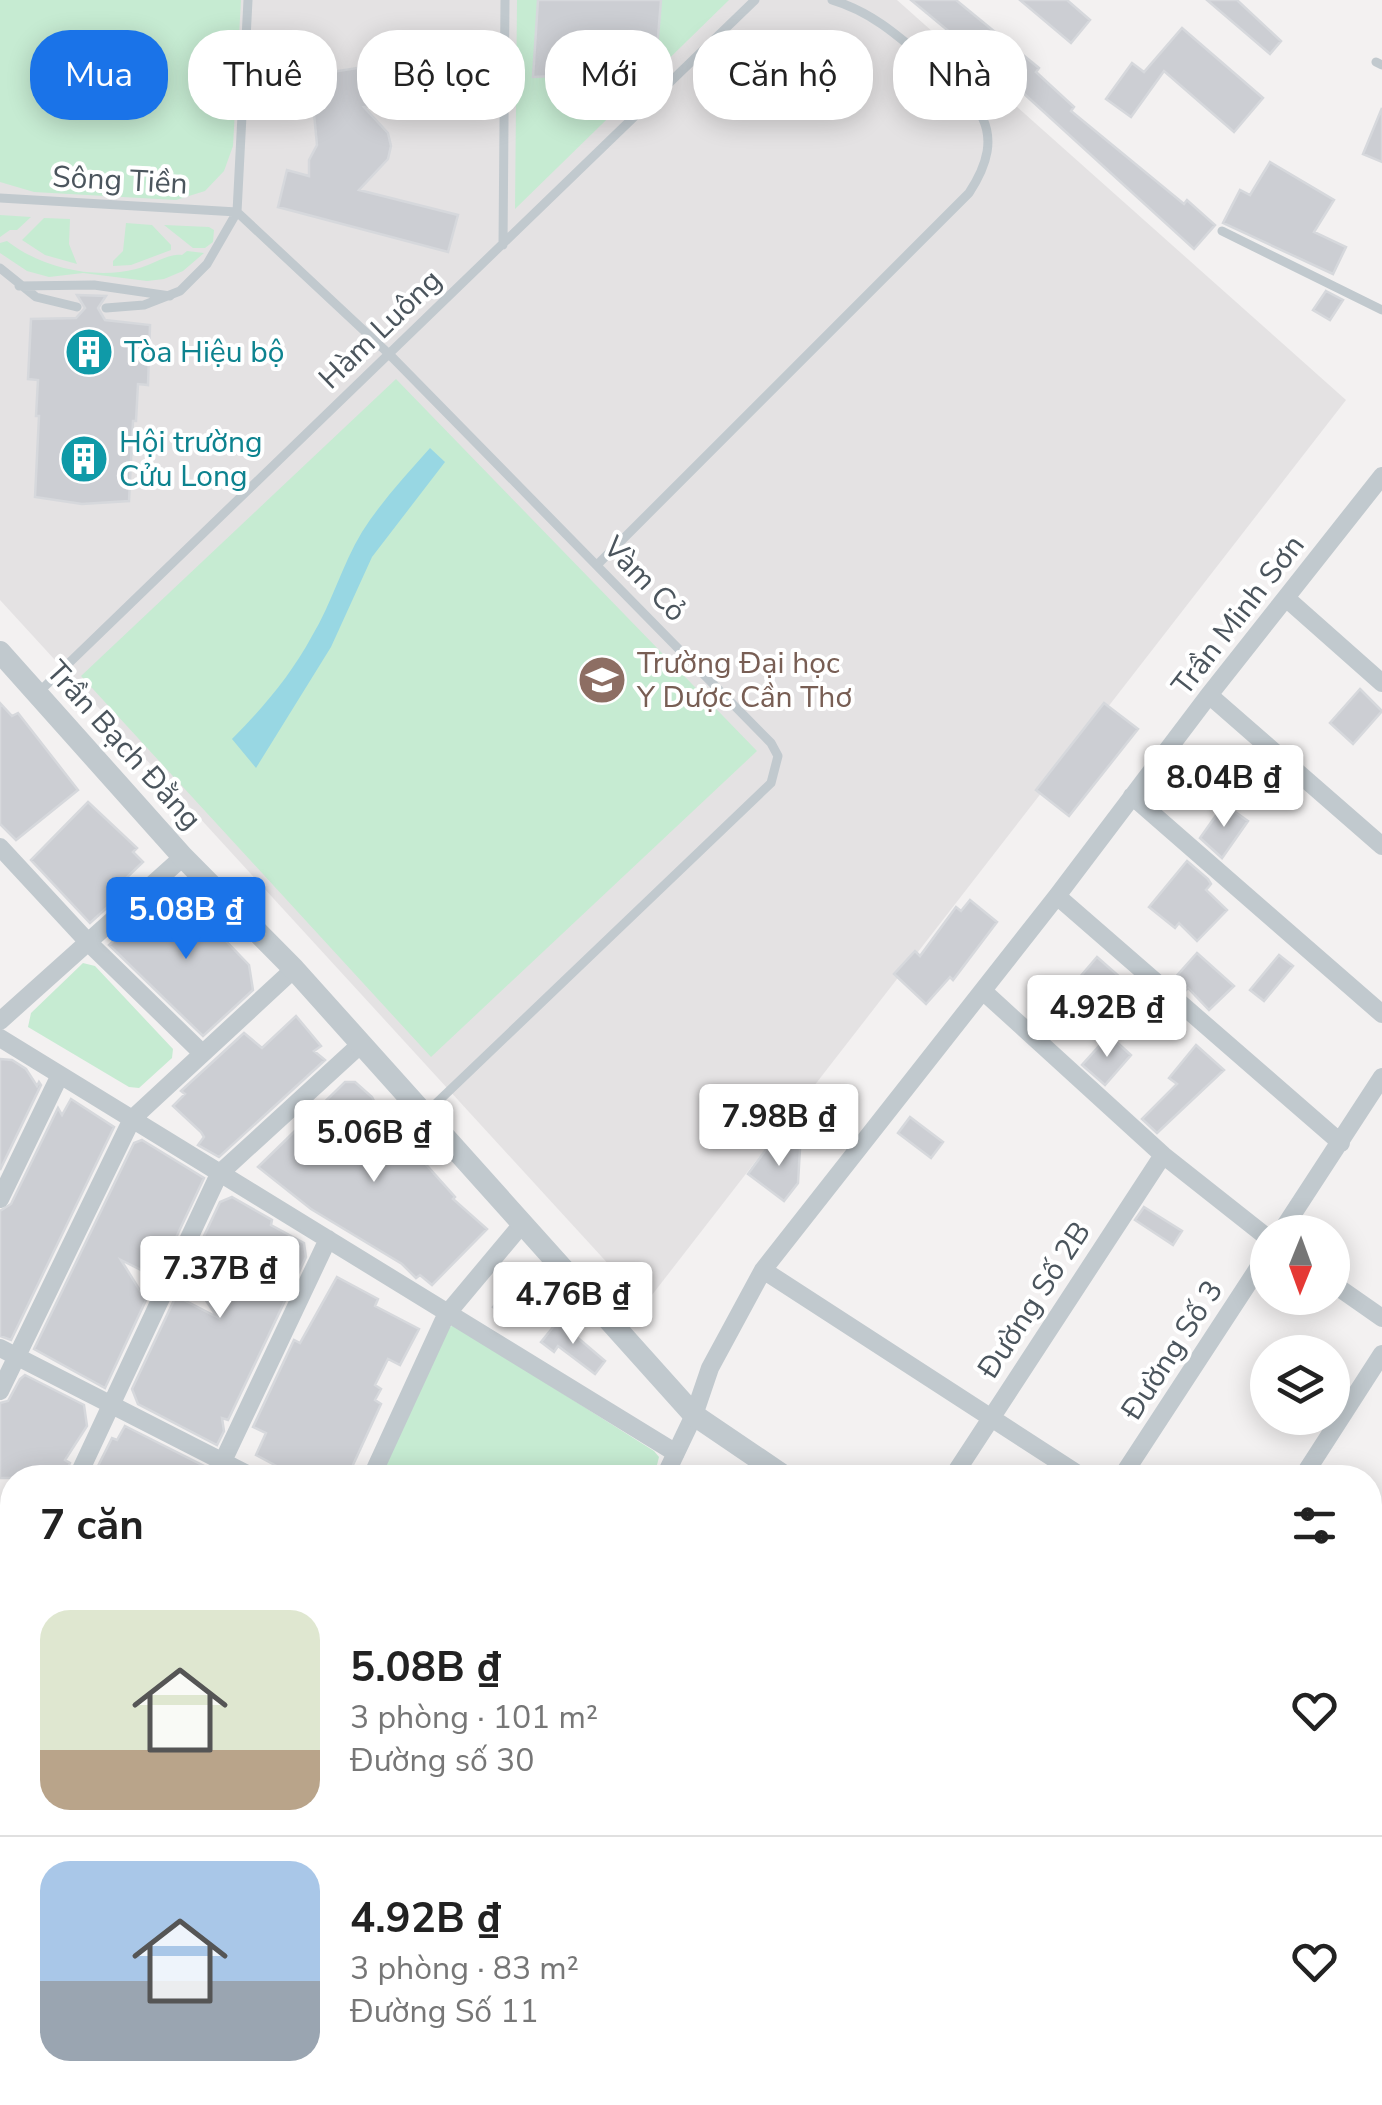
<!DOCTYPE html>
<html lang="vi">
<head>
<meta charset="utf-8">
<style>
	:root { --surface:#fff; --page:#f2f2f2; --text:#222; --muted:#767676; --line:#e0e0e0; --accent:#1a73e8 }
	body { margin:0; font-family:"Nunito Sans",sans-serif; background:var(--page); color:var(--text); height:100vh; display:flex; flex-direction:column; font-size:38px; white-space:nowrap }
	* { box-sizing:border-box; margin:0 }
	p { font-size:32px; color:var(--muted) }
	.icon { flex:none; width:55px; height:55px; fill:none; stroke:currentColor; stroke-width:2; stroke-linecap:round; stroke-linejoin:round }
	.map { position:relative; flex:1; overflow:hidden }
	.drawer { position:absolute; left:0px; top:1465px; width:1382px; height:640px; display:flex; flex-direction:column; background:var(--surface); border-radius:40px 40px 0 0; box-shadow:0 5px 25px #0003 }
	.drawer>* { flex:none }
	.hud { position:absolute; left:30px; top:30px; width:1322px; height:90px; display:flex; gap:20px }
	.needle { width:65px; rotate:181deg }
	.controls { position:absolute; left:1250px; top:1215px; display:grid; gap:20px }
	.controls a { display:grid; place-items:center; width:100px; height:100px; border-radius:50%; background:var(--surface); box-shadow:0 5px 25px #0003; font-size:50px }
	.price { position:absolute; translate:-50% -85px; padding:0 22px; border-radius:10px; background:#fff; color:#222; font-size:32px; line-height:65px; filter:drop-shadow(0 2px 5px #0008) }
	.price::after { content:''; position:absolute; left:50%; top:60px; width:30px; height:22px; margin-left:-15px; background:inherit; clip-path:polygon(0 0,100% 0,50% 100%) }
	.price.on { background:var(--accent); color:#fff }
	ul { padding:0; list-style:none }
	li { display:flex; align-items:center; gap:30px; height:250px; padding:0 40px }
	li+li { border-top:2px solid var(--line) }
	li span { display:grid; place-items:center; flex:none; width:280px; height:200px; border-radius:30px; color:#555 }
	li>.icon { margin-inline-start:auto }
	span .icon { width:120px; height:120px; fill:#fffc; stroke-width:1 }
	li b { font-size:42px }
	h2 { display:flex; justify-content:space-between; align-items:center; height:120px; padding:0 40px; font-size:42px }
	.tag { padding:0 35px; border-radius:40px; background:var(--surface); box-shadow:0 5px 25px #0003; font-size:35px; line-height:90px }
	.tag.on { background:var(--accent); color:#fff }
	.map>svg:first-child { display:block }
</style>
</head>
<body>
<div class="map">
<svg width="1382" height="2105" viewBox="0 0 1382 2105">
	<rect width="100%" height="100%" fill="#f3f1f1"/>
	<!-- education -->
	<path fill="#e4e2e3" d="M0 0H897L1346 400 645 1304 0 600Z"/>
	<!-- green -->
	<path fill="#c6ebd2" d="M0 0H241L233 146 224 171 205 191 176 200 34 192 0 182Z
		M517 0H729L515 209Z
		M0 215 31 217 17 230H10L0 237Z
		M44 218 70 219 69 244 77 264 45 255 22 240Z
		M126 223 152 225 171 245V250L131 265 113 266V261L123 251Z
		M164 225 209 227 214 230 213 242 205 248H193Z
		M7 241C40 267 93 280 136 269 151 266 168 253 182 255L187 251 204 253 183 271 164 279 147 281 83 273 49 277 27 271 0 253V243Z
		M396 379 757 751 431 1057 81 676Z
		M83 963 95 966 173 1049 172 1058 139 1088 129 1087 28 1027 31 1013Z
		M454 1325 654 1451 659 1457 654 1477 380 1478 445 1329Z"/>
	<!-- water -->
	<path fill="#98d7e3" d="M430 448 445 462 372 557 331 647 256 768 232 739C263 708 291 675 312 636 332 603 342 565 362 532 381 502 406 475 430 448Z"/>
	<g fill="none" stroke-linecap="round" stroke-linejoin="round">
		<!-- canal -->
		<path stroke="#98d7e3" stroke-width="18" d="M1370 1556 1382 1536
			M1052 2105 1059 2092"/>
	</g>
	<!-- building -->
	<path fill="#ccced3" stroke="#d6d8dc" stroke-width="2.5" d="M538 0H661L656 62 650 72 533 77Z
		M911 0H956L1039 68 1036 72 1074 107 1071 111 1184 204 1187 200 1215 225 1194 249 1021 91Z
		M1020 0H1067L1090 20 1071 43Z
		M1207 0H1237L1281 41 1270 54Z
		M1182 28 1263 98 1234 132 1164 71 1131 117 1106 99 1132 63 1144 72Z
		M467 51 473 90 364 107 388 133 391 146 388 159 359 190 458 215 448 252 278 207 287 170 309 176V160L317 145 314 114 299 116 293 78Z
		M1382 108V162L1363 154Z
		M1270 162 1334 200 1314 232 1346 247 1333 274 1223 223 1240 190 1250 195Z
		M1326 291 1343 300 1330 320 1313 310Z
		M77 295 106 296 98 308 105 320 150 325 148 385 138 384 136 421H133L129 501 82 504 35 497 39 416H36L38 380 28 379 31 319 76 318 85 308Z
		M1360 689 1382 711 1353 744 1330 723Z
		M0 703 12 716 18 713 78 790 16 840 0 824Z
		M1104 703 1138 729 1069 816 1036 790Z
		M88 802 137 848 133 852 143 862 124 880 131 886 90 923 31 860Z
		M1224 804 1248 821 1222 858 1200 838Z
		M1187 861 1208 879 1211 884 1206 890 1227 910 1197 941 1179 923 1175 928 1149 907Z
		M178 883 194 922 201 915 249 965 253 990 203 1036 109 945Z
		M970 900 997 922 953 980 950 977 926 1004 894 974 915 951 920 956 956 907 961 911Z
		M1197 953 1234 986 1209 1010 1188 988 1185 991 1173 980Z
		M1279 955 1293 966 1264 1001 1250 990Z
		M1097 957 1129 985 1104 1012 1073 985Z
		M296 1016 321 1046 314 1051 325 1060 219 1157 198 1145 204 1137 201 1132 173 1106 185 1094 181 1091 244 1033 262 1048Z
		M1109 1035 1131 1055 1105 1085 1082 1065Z
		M1196 1045 1224 1070 1157 1133 1142 1119 1177 1084 1169 1078Z
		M0 1059 12 1060 26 1069 37 1086 39 1082 41 1085 0 1170Z
		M345 1082H355L372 1097 388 1128 393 1123 409 1139 406 1142 455 1197 453 1199 487 1229 432 1285 420 1275 416 1278 402 1264 311 1209 258 1167Z
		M71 1099 114 1127 11 1340 0 1336V1211L11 1204 58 1108 62 1115Z
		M910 1117 943 1142 931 1158 898 1133Z
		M780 1136 800 1149 798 1183 784 1201 748 1174 767 1148 771 1151Z
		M142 1140 204 1178 157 1278 121 1260 146 1300 105 1388 34 1349 134 1143Z
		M232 1197 272 1220 271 1225 304 1243 306 1257 297 1276 294 1274 292 1286 228 1420 222 1418 224 1431 217 1445 138 1404 132 1389 176 1296 217 1317 187 1272 220 1202Z
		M1144 1207 1182 1231 1173 1245 1135 1220Z
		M337 1277 378 1299 375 1306 419 1329 400 1365 388 1359 375 1385 381 1389 375 1400 381 1404 347 1478H299L256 1455 266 1433 253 1427 294 1340 300 1343Z
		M513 1284 533 1301 513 1324 493 1307Z
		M558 1321 605 1361 595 1374 558 1346 554 1352 541 1342Z
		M25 1375 84 1405 87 1426 65 1460 70 1463 63 1478H0V1403L8 1401 20 1379Z
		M125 1426 206 1467 203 1478H92L112 1438 117 1440Z"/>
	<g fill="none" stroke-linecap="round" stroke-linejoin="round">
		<!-- service -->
		<path stroke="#c1c9ce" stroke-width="9" d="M1376 62 1382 65
			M0 198 237 212
			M237 212 389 354 771 743 778 756 771 783 427 1112
			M1222 231 1382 310
			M503 245 505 0
			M0 268 36 297 77 307
			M19 286 94 285 170 296
			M106 308 144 305 180 291 207 264 237 212 248 0
			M597 565 969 193C1013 126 973 99 924 58 895 33 869 11 832 0
			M40 691 755 0"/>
		<!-- minor -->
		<path stroke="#c1c9ce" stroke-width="18" d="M1286 598 1382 683
			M1209 695 1382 846
			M1132 796 1382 1014
			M0 847 88 942 202 1053
			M1057 896 1341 1143
			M983 991 1163 1155 1268 1238
			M0 1021 183 857
			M0 1038 676 1453
			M0 1199 60 1075
			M1281 1232 1382 1077
			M763 1270 1084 1478
			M1332 1283 1382 1318
			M0 1348 255 1478
			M0 1391 132 1119 294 969
			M77 1478 219 1174 361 1044
			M215 1478 328 1239
			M371 1478 446 1315 523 1223
			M664 1478 694 1415 710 1368 763 1270 1057 896 1209 695 1382 476
			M952 1478 1163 1155
			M1121 1478 1268 1253
			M1302 1478 1382 1354
			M0 1634 12 1609
			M0 1694 12 1700
			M0 1799 12 1805
			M1370 1885 1382 1892
			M18 2092 44 2105
			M372 2105 378 2092
			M518 2105 524 2092"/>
		<!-- tertiary -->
		<path stroke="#c1c9ce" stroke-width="22" d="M0 652 183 857 294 969 694 1415 787 1478
			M0 1939 12 1945
			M325 2092 352 2105"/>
	</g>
	<!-- icons -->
	<defs>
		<g id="building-disc" transform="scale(2.5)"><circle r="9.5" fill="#0f9aa8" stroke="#fff"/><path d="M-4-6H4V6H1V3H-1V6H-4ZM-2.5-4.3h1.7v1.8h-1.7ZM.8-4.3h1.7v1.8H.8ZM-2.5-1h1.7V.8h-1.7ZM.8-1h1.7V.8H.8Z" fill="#fff"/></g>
		<g id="university-disc" transform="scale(2.5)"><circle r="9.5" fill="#8d6e63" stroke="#fff"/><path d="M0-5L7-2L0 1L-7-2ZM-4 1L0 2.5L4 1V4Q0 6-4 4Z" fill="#fff"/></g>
	</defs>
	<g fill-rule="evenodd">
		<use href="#building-disc" x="89" y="352"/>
		<use href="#building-disc" x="84" y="459"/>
		<use href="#university-disc" x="602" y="680"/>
	</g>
	<g text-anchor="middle" stroke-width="8" stroke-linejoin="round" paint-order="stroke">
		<!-- street labels -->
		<g font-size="30" fill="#4b555d" stroke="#fff">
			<text transform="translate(120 180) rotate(3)" y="10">Sông Tiền</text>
			<text transform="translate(380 329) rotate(-44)" y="10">Hàm Luông</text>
			<text transform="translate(645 579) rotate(46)" y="10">Vàm Cỏ</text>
			<text transform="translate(1238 615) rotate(-52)" y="10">Trần Minh Sơn</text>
			<text transform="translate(124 745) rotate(48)" y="10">Trần Bạch Đằng</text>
			<text transform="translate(1034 1300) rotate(-57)" y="10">Đường Số 2B</text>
			<text transform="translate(1172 1350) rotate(-57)" y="10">Đường Số 3</text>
		</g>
		<!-- culture labels -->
		<g font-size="30" fill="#0d838f" stroke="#fff" text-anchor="start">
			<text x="124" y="362">Tòa Hiệu bộ</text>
			<text x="119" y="452">Hội trường<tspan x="119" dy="34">Cửu Long</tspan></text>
		</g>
		<!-- education labels -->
		<g font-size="30" fill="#785e54" stroke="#fff" text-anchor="start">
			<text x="637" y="673">Trường Đại học<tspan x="637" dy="34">Y Dược Cần Thơ</tspan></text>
		</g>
	</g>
</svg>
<div class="controls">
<a><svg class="needle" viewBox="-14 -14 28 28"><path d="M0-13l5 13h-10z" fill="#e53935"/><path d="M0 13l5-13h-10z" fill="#767676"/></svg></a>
<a><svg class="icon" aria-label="layers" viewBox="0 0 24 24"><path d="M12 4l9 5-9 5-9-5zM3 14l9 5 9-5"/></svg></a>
</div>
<b class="price" style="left:1224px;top:830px">8.04B ₫</b>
<b class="price on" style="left:186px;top:962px">5.08B ₫</b>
<b class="price" style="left:1107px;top:1060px">4.92B ₫</b>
<b class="price" style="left:779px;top:1169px">7.98B ₫</b>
<b class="price" style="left:374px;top:1185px">5.06B ₫</b>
<b class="price" style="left:220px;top:1321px">7.37B ₫</b>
<b class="price" style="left:573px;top:1347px">4.76B ₫</b>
<div class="hud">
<a class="tag on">Mua</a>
<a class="tag">Thuê</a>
<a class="tag">Bộ lọc</a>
<a class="tag">Mới</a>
<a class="tag">Căn hộ</a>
<a class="tag">Nhà</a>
</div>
<section class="drawer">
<h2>7 căn<svg class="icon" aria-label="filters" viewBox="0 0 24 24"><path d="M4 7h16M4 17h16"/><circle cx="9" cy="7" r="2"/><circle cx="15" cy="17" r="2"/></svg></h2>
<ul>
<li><span style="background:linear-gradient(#dfe7d0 70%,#b9a48a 0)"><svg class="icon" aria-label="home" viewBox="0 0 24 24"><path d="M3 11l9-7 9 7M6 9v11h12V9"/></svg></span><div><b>5.08B ₫</b><p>3 phòng · 101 m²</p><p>Đường số 30</p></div><svg class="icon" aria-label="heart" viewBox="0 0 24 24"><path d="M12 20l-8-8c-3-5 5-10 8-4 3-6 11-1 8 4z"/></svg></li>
<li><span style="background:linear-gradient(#a9c7e8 60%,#9aa5b1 0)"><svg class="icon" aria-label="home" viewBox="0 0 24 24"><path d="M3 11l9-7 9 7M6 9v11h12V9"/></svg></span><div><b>4.92B ₫</b><p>3 phòng · 83 m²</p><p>Đường Số 11</p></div><svg class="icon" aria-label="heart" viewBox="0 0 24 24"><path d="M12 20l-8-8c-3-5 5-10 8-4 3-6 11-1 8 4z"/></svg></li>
</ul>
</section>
</div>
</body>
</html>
